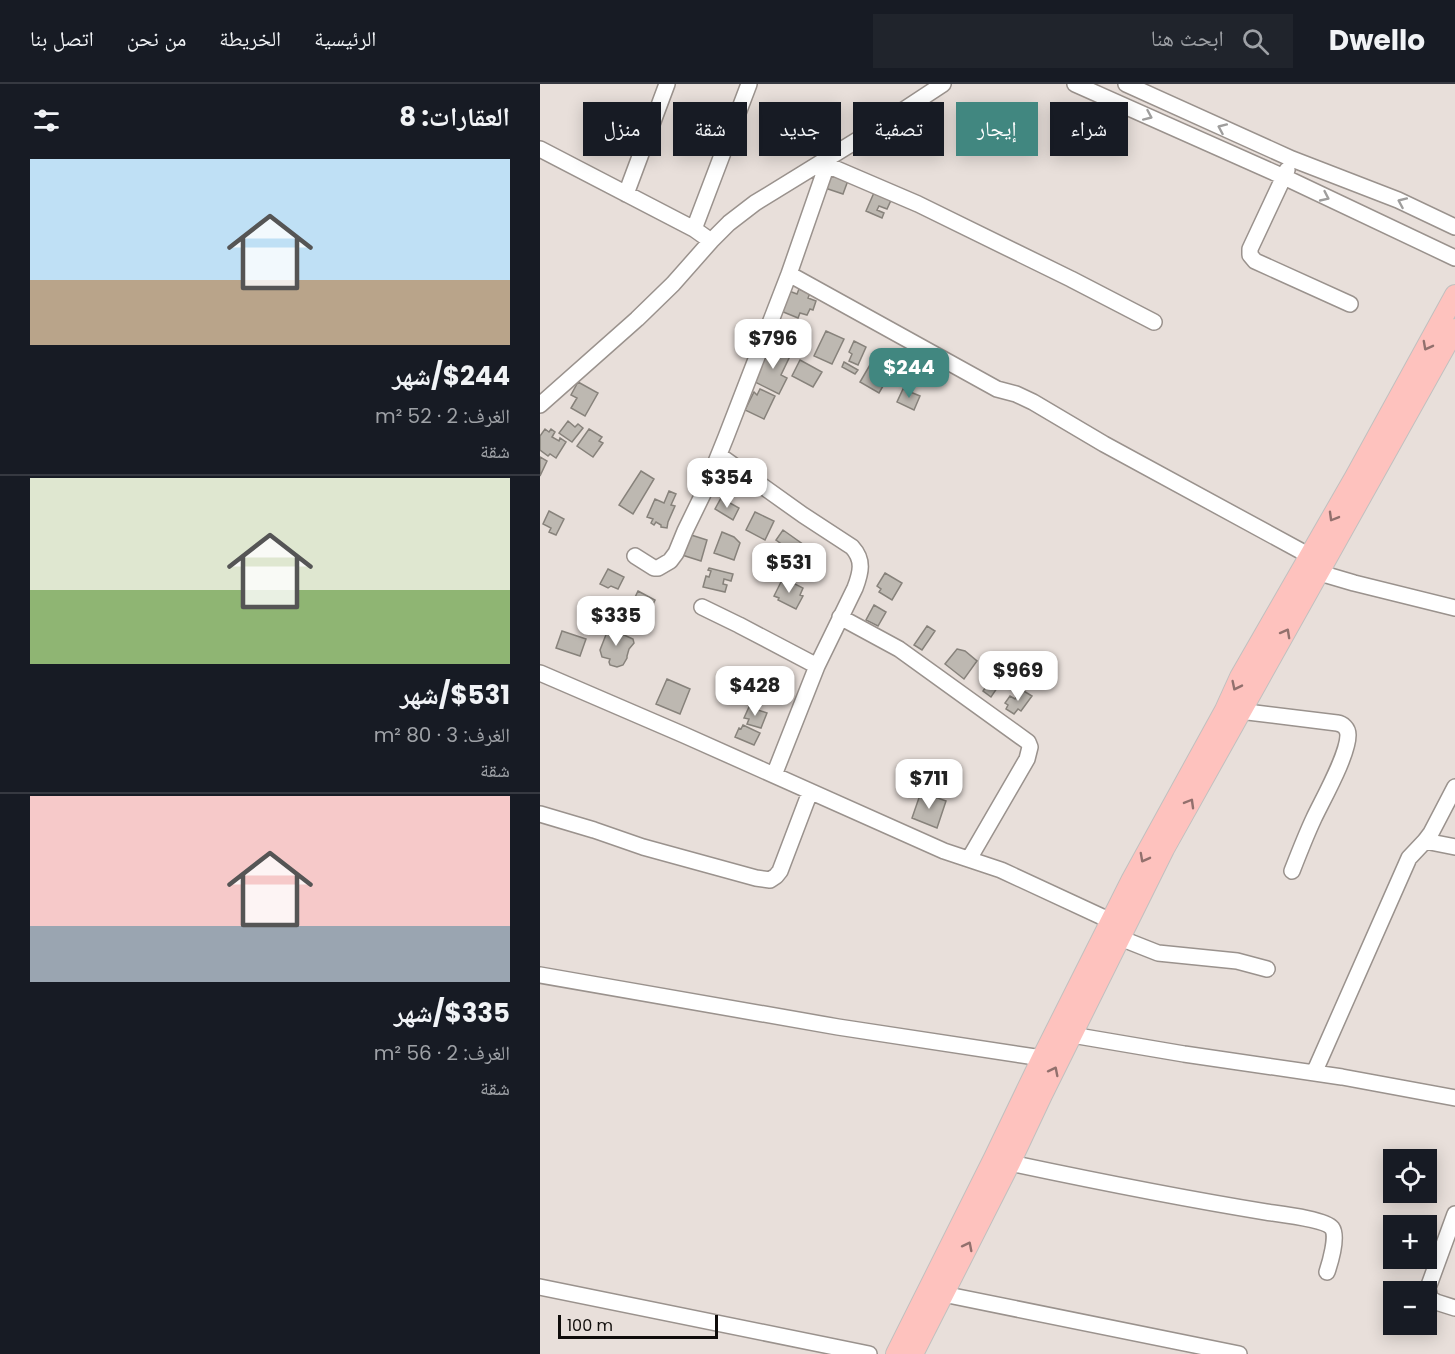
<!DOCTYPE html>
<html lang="ar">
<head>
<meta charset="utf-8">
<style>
	:root { --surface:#171b24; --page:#20242c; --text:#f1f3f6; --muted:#9ea1a6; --line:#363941; --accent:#418780 }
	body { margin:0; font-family:Poppins,"Noto Naskh Arabic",sans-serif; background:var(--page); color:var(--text); direction:rtl; height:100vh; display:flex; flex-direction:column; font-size:22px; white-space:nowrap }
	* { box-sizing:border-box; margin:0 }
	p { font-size:20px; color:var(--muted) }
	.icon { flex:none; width:33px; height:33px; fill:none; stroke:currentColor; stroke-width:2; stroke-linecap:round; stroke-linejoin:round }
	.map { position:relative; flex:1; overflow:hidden; direction:ltr }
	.side { display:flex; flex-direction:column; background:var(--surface); width:540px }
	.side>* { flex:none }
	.guide { position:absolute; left:18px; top:18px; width:570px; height:54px; direction:rtl; display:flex; gap:12px }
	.tools { position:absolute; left:843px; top:1065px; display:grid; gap:12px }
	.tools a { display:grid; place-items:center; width:54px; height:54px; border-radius:0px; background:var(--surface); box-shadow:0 3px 15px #0003; font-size:30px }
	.scale { position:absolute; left:18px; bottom:15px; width:160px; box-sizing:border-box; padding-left:6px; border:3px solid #0f0c0a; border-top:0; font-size:16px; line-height:21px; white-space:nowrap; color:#0f0c0a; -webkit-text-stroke:4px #e8dfda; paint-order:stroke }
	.price { position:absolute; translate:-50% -51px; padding:0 14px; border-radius:12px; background:#fff; color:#222; font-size:20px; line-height:39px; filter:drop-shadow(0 2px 3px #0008) }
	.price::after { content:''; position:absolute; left:50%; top:36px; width:18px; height:14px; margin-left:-9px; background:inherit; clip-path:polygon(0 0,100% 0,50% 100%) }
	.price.selected { background:var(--accent); color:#fff }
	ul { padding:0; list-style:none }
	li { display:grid; align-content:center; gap:12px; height:318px; padding:0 30px }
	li+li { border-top:2px solid var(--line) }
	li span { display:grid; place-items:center; height:186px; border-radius:0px; color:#555 }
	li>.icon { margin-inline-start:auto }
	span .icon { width:108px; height:108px; fill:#fffc; stroke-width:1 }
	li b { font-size:26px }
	h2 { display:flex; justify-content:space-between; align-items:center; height:72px; padding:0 30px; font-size:26px }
	.tag { padding:0 21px; border-radius:0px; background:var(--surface); box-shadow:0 3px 15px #0003; font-size:21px; line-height:54px }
	.tag.selected { background:var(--accent); color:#fff }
	header { display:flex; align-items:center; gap:36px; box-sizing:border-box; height:84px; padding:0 30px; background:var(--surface); border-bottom:2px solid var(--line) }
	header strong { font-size:28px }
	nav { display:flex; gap:33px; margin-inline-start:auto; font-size:21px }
	.search { width:420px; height:54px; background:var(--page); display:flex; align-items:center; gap:15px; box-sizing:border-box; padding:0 21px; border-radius:0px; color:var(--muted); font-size:22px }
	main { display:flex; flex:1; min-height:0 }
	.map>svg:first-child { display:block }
</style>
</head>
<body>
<header>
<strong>Dwello</strong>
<div class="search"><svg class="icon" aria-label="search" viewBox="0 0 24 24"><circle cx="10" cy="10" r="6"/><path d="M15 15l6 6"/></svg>ابحث هنا</div>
<nav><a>الرئيسية</a><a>الخريطة</a><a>من نحن</a><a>اتصل بنا</a></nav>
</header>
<main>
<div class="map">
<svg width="915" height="1270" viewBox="0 0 915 1270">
	<rect width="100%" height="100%" fill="#e8dfda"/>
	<!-- building -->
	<path fill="#bdb8b1" stroke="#87827b" stroke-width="1.5" d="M289 83 310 91 303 110 282 103Z
		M336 104 352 114 347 125 339 122 337 126 344 129 342 134 326 127Z
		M259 205 270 209 268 214 276 217 273 226 270 225 267 231 260 229 258 234 241 227 249 207 257 210Z
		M249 237 253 239 254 237 269 246 258 264 243 255 248 247 245 245Z
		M286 247 304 255 292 280 274 272Z
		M314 257 326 263 318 281 309 277 312 270 309 268Z
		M234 261 251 270 241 291 247 294 239 310 213 297 227 265 231 267Z
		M338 267 357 278 339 309 320 298Z
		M260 276 282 288 273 303 252 292Z
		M304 278 318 286 315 290 302 283Z
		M38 298 58 309 45 332 31 324 37 314 31 311Z
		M220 305 235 312 224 335 205 326 214 308 217 311Z
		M363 305 380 312 374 326 357 318Z
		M28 337 35 343 38 340 43 344 32 358 19 349Z
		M5 345 9 348 11 345 15 348 12 353 19 357 20 354 26 358 16 374 10 370 8 372 0 366V352Z
		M49 345 62 353 59 357 63 359 53 373 37 362Z
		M0 373 7 377 0 392Z
		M101 387 114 395 93 430 79 421Z
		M192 389 203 394 195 410 188 407 191 402 188 400 191 394 189 393Z
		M129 407 136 410 131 421 135 422 128 438 127 444 121 443V441L116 438 114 441 111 439 113 435 107 433 115 415 124 419Z
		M181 414 199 424 193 436 175 425Z
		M9 427 24 435 16 451 9 448 11 444 3 440Z
		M215 428 234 437 225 456 206 446Z
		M243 446 264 461 257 471 236 456Z
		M182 448 194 453 200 459 194 476 174 469Z
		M148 450 167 456 161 477 142 471Z
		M241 464 254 474 249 481 236 470Z
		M169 484 193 490 191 497 184 495 183 500 187 501 185 508 163 503 166 492 169 493 171 487 168 486Z
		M68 485 84 493 78 505 71 502 68 504 60 500Z
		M345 489 362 499 352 516 339 508 341 505 337 502Z
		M243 494 263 504 260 511 263 512 256 525 238 516 239 514 234 512Z
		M98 507 115 516 106 535 89 526Z
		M334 521 346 528 338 542 326 536Z
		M387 542 395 547 382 566 374 561Z
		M70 543 79 548H84V551L93 555 94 559 89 565 87 572V574L83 581 77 583 70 581 69 578 70 575 62 573 60 566 67 548Z
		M22 547 46 555 40 572 16 564Z
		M417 565 425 567 437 577 424 595 405 580Z
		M450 580 466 591 451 613 443 607 449 598 441 593Z
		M127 595 150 605 140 630 116 620Z
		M477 603 492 612 481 627 478 625 474 630 466 625 468 621 465 619 470 612 475 615 480 607 476 604Z
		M209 623 227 629 221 644 207 640 209 635 204 634Z
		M203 641 220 649 214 661 195 653 199 644 201 645Z
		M381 708 406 717 397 744 372 734Z"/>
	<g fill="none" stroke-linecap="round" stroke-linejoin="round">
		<!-- minor casing -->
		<g stroke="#9a928d" stroke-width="18">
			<path id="minor" d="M535 0 744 93 915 174
				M586 0 752 75 858 116 915 143
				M0 65 154 145 171 157
				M287 81 378 120 531 195 614 238
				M747 86 710 165V171L715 177 810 220
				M86 110 127 0
				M154 145 209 0
				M249 190 457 305 476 310 493 318 564 360 770 472
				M0 321 97 235 133 200 171 157 189 139 215 119 324 52 403 0
				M179 371 263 431 312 463C324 476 321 488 315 504L277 582 234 691
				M95 472 114 484H118L130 477 136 469 145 447 163 410 186 353 249 190 290 72
				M780 489 814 499 915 524
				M162 523 199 541 277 582
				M300 533 359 565 488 658 490 663 487 675 429 775
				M0 589 144 651 404 767 461 786 571 837
				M691 626 797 639C803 640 808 644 808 651 808 671 783 715 774 734 766 751 759 769 752 787
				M0 730 54 746 103 763 216 794 230 796 236 792 240 787 270 708
				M885 757 915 763
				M580 854 618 869 697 877 727 885
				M0 891 298 943 502 974
				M532 951 644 970 802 993 915 1014
				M774 989 869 774 885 757 891 749 915 703
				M470 1079C555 1097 640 1114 726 1128 739 1130 785 1135 792 1144 798 1152 790 1179 787 1188
				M915 1130 888 1204 890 1214 896 1218 915 1224
				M0 1203 329 1270
				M403 1210 699 1270"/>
		</g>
		<!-- major casing -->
		<g stroke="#c1c0bf" stroke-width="22">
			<path id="major" d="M356 1270 454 1074 502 974 592 795 685 626 700 593 815 393 915 211
				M373 1270 470 1079 502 1011 624 765 915 245"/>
		</g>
		<!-- minor -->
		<use href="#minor" stroke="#fff" stroke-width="15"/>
		<!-- major -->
		<use href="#major" stroke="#fec2be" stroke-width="20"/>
	</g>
	<!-- one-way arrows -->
	<defs><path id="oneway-chevron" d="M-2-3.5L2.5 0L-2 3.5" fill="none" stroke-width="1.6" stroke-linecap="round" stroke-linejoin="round" transform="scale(1.5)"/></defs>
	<g stroke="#9f9e9d">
		<use href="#oneway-chevron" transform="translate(608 32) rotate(24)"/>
		<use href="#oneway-chevron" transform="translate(682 44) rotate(-156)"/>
		<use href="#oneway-chevron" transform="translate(785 113) rotate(25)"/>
		<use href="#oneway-chevron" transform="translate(862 118) rotate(-156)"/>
	</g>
	<g stroke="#92706d">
		<use href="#oneway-chevron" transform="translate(887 262) rotate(118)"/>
		<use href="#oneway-chevron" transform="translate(793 433) rotate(120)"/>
		<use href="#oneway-chevron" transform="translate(746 549) rotate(-61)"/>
		<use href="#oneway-chevron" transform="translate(696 602) rotate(116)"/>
		<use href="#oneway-chevron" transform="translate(650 719) rotate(-60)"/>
		<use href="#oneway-chevron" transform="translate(604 774) rotate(118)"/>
		<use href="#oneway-chevron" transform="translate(514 987) rotate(-63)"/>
		<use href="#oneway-chevron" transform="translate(428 1162) rotate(-63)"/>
	</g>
</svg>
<div class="tools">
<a><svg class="icon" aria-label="locate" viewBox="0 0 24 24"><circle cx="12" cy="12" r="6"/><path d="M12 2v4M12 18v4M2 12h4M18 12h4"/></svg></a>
<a>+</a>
<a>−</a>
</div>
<div class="scale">100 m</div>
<b class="price" style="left:233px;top:286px">$796</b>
<b class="price selected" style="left:369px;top:315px">$244</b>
<b class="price" style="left:187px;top:425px">$354</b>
<b class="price" style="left:249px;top:510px">$531</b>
<b class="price" style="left:76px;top:563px">$335</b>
<b class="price" style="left:478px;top:618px">$969</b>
<b class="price" style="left:215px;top:633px">$428</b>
<b class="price" style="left:389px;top:726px">$711</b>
<div class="guide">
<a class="tag">شراء</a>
<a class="tag selected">إيجار</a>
<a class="tag">تصفية</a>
<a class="tag">جديد</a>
<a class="tag">شقة</a>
<a class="tag">منزل</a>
</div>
</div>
<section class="side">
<h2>العقارات: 8<svg class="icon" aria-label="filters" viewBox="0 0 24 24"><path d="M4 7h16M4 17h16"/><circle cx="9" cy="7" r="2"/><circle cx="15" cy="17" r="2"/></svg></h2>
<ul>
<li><span style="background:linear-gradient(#bfe0f5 65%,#b9a48a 0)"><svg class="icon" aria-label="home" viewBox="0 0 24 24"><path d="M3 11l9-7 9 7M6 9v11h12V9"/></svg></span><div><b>$244/شهر</b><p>الغرف: 2 · 52 m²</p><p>شقة</p></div></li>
<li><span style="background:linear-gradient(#dfe7d0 60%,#8fb573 0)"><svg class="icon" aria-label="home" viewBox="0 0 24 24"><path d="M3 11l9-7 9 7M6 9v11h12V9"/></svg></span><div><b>$531/شهر</b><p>الغرف: 3 · 80 m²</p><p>شقة</p></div></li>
<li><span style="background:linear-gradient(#f6c9c9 70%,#9aa5b1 0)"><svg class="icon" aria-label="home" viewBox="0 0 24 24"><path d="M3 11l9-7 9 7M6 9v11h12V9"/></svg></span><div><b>$335/شهر</b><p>الغرف: 2 · 56 m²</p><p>شقة</p></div></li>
</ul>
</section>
</main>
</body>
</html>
